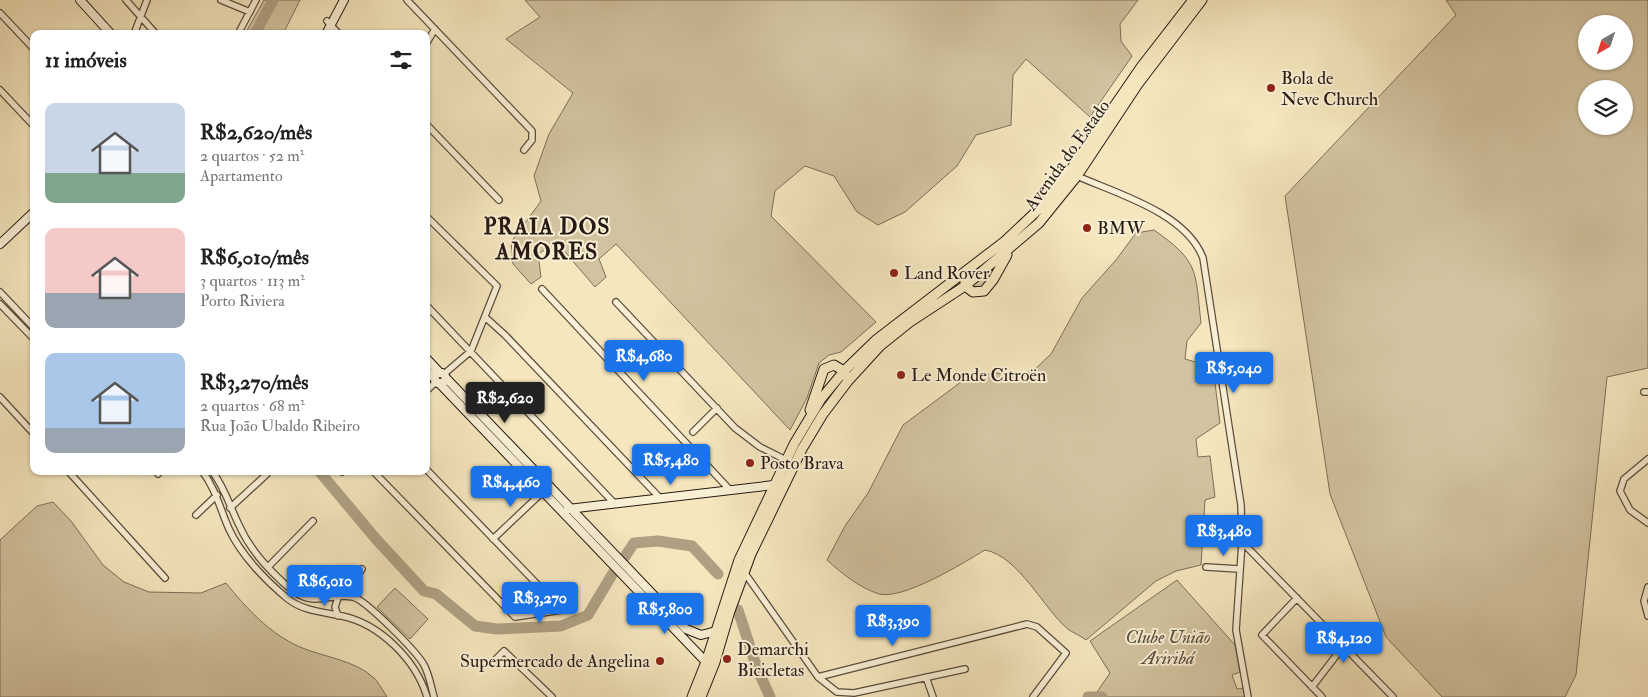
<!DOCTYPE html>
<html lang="pt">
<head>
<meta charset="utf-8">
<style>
	:root { --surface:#fff; --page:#f2f2f2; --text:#222; --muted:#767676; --accent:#1a73e8 }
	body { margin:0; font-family:"IM FELL Double Pica",serif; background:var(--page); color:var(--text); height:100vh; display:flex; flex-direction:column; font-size:19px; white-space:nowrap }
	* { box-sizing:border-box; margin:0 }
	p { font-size:16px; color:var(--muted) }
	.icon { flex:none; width:28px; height:28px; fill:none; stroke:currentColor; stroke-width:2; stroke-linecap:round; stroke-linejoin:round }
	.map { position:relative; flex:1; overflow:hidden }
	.side { position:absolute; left:30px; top:30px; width:400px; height:445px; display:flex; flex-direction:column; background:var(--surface); border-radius:10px; box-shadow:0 1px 4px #0004 }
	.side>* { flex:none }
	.needle { width:32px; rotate:219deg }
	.controls { position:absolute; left:1578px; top:15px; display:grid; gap:10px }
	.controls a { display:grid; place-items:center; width:55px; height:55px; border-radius:50%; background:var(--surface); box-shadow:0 1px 4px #0004; font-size:25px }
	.price { position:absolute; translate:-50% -42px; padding:0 11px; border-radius:5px; background:var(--accent); color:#fff; font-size:16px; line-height:32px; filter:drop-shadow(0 1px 2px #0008) }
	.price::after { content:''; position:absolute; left:50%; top:30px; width:15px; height:11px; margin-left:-8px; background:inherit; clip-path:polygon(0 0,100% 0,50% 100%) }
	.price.selected { background:#222; color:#fff }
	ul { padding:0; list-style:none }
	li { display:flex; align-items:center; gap:15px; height:125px; padding:0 15px }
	li span { display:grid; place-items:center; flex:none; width:140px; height:100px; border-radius:10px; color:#555 }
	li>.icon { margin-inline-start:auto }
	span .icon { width:60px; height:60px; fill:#fffc; stroke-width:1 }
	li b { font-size:21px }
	h2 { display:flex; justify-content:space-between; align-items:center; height:60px; padding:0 15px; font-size:21px }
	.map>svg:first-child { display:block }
</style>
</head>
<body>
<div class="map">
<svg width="1648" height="697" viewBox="0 0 1648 697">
	<rect width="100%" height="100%" fill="#f5e6bd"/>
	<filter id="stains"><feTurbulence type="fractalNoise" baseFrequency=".004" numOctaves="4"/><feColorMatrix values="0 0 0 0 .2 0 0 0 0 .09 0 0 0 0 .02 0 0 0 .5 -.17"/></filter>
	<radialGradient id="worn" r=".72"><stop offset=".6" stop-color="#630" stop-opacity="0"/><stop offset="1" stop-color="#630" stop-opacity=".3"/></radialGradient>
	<!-- green -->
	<path fill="#d2c3a0" stroke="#7c6e5a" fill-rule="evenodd" d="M264 0H300L283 34H245Z
		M525 0H1138L1120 24 1121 41 1132 56 1090 117 1026 59 1013 75 1011 125 976 135 957 166 905 212 878 225 857 212 834 176 805 166 775 191 771 216 876 322 841 352 829 355 819 363 807 398 790 430 616 244 599 259 606 277 595 287 565 252 546 249 538 254 541 277 531 284 513 264 511 242 541 201 534 176 549 134 573 93 506 39 540 17Z
		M1446 0H1648V368L1607 377 1576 675 1565 697H1442L1386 637 1330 494 1285 196 1456 15ZM1586 24H1624V61H1586ZM1586 89H1624V126H1586Z
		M1154 230C1200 262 1195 271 1201 323L1187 341 1185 359 1213 367 1220 423 1196 439 1198 457 1210 456 1215 497 1205 500 1201 565 1176 571 1156 581 1086 640C1081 636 1074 633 1069 630 1044 610 1019 556 985 550 963 563 904 600 879 594 860 588 841 573 827 560L845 526 868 493 903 425 965 379 995 373 1017 375 1033 371 1051 354 1082 298 1116 260 1136 233Z
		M996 267 989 281 979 290 970 286Z
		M53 502 71 521 103 565 124 582 149 592 201 593 226 583C246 608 270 634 300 647 323 657 355 660 374 678 379 683 383 691 387 697H0V540L37 506Z
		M1177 580 1235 645 1240 672 1232 675 1237 689 1243 688 1245 697H1106L1097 692 1110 673 1090 641Z
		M395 588 428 619 410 639 377 607Z"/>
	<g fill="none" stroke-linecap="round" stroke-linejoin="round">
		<!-- river -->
		<path stroke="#afa084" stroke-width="11" d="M255 34 273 0
			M319 471 376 539 424 591 436 594 475 626 497 629 561 626 588 615 613 573
			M624 558 634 543 658 541 692 546 718 574
			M738 610 757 668 770 697
			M1088 697H1102"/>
		<!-- street casing -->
		<g stroke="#5a4c3e" stroke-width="8">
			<path id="street" d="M126 0 156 34
				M221 0 250 12
				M407 0 532 131V140L524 150
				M0 13 34 49
				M327 21 339 34
				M134 34 147 0
				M238 34 256 0
				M426 44 435 29
				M0 90 34 126
				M426 124 499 200
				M1077 176C1118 194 1186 213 1203 258L1241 505 1242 542 1236 630 1248 697
				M426 216 497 286 471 351 444 374
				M542 289 730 490
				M0 292 34 328
				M616 302 735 428 760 447 786 460
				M0 304 34 339
				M426 305 614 503
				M485 317 505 335 660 498
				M426 391 436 382
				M1644 392H1648
				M0 397 34 434
				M693 432 717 408
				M1648 459 1624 479 1620 491 1630 510 1648 523
				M426 469 562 610
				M68 471 165 578
				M202 471C216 489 220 509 229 529 241 555 266 581 288 599 303 611 323 612 342 616 380 624 416 660 427 697
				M212 471C225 488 230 507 239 525 250 550 268 569 288 587 314 610 328 592 353 597 366 600 417 652 424 665 429 674 431 686 434 697
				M373 471 515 617 562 610
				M342 472 343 471
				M158 474 160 471
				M230 508 267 474
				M196 515 217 495
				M493 539 549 486
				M1242 542 1393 697
				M268 567 313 521
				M1206 567 1239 569
				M744 572 818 677 1027 624 1037 627 1066 653 1033 697
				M1648 587 1644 601 1648 616
				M354 597 353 582 362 569
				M338 598 335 607 338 616
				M1297 598 1262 635 1322 697
				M493 662 504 651 552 697
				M818 677 837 692 854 693 965 669
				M926 677 933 697
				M1312 687 1358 627"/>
		</g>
		<!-- secondary casing -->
		<g stroke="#271914" stroke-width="10">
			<path id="secondary" d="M80 0 111 34
				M326 34 344 0
				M0 244 34 212
				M426 358 440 373
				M426 370 435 379
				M434.5 378a5.5 5.5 0 1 1 11 0a5.5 5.5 0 1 1-11 0Z
				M446 378 686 629 701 635 716 631
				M439 383 706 662
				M568 509 774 485"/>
		</g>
		<!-- primary casing -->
		<g stroke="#271914" stroke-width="11">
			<path id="primary" d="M965 281V286L973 292 984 291 993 280 1007 255
				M810 410 824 369 834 365 844 371 846 376
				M692 697 706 662 739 560 794 444 821 399 844 371 877 339 1005 241 1039 209 1069 172 1141 67 1193 0
				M701 697 715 662 730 611 751 554 802 449 823 414 848 381 880 346 910 322 965 286 1039 223 1077 176 1138 84 1202 0"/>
		</g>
		<!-- street -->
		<use href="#street" stroke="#f8efd4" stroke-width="5.5"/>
		<!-- secondary -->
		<use href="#secondary" stroke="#f8efd4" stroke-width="8"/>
		<!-- primary -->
		<use href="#primary" stroke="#f5e6bd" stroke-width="9"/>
	</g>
	<!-- markers -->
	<g fill="#8f2418" stroke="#f8efd4" stroke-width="2">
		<circle cx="1271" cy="88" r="5"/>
		<circle cx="1087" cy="228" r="5"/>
		<circle cx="894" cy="273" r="5"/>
		<circle cx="901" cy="375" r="5"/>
		<circle cx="750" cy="463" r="5"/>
		<circle cx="727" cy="659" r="5"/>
		<circle cx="660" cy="661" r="5"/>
	</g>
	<g text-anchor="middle" stroke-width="4" stroke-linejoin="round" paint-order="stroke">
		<!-- poi labels -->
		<g font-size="18" fill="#271914" stroke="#f8efd4" text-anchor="start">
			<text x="1281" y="84">Bola de<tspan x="1281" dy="21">Neve Church</tspan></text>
			<text x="1097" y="234">BMW</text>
			<text x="904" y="279">Land Rover</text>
			<text x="911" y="381">Le Monde Citroën</text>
			<text x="760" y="469">Posto Brava</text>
			<text x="737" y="655">Demarchi<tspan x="737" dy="21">Bicicletas</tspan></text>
			<text x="650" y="667" text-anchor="end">Supermercado de Angelina</text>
		</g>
		<!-- street labels -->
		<g font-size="18" fill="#271914" stroke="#f8efd4">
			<text transform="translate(1067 155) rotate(-54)" y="6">Avenida do Estado</text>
		</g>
		<!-- park labels -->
		<g font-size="18" font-style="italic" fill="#5a4c3e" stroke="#f8efd4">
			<text x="1168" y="643">Clube União<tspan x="1168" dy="21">Ariribá</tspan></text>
		</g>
		<!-- district labels -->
		<g font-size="22" font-weight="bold" letter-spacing="1" fill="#271914" stroke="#f8efd4">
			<text x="547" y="234">PRAIA DOS<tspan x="547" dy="25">AMORES</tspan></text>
		</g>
	</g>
	<rect width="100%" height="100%" filter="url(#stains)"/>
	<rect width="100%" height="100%" fill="url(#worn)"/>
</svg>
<div class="controls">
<a><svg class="needle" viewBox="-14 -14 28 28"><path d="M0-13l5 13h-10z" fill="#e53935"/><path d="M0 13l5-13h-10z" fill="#767676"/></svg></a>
<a><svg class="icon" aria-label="layers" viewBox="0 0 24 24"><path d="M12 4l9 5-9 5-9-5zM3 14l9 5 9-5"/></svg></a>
</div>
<b class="price" style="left:644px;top:382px">R$4,680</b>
<b class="price" style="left:1234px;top:394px">R$5,040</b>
<b class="price selected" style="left:505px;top:424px">R$2,620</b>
<b class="price" style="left:671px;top:486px">R$5,480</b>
<b class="price" style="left:511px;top:508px">R$4,460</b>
<b class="price" style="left:1224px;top:557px">R$3,480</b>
<b class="price" style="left:325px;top:607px">R$6,010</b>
<b class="price" style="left:540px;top:624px">R$3,270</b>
<b class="price" style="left:665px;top:635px">R$5,800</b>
<b class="price" style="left:893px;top:647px">R$3,390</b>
<b class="price" style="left:1344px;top:664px">R$4,120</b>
<section class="side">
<h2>11 imóveis<svg class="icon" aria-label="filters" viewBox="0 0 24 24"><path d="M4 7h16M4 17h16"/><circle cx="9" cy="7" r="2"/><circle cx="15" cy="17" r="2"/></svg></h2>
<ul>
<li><span style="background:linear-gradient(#c9d6e8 70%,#7fa58c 0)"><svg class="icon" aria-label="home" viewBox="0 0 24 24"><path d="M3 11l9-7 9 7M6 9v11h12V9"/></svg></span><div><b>R$2,620/mês</b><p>2 quartos · 52 m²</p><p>Apartamento</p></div></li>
<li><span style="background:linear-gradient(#f6c9c9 65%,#9aa5b1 0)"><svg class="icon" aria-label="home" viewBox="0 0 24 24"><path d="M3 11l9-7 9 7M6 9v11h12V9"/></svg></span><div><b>R$6,010/mês</b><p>3 quartos · 113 m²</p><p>Porto Riviera</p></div></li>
<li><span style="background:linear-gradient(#a9c7e8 75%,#9aa5b1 0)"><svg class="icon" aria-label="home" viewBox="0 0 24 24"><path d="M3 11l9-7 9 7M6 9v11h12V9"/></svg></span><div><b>R$3,270/mês</b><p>2 quartos · 68 m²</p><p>Rua João Ubaldo Ribeiro</p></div></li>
</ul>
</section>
</div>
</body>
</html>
